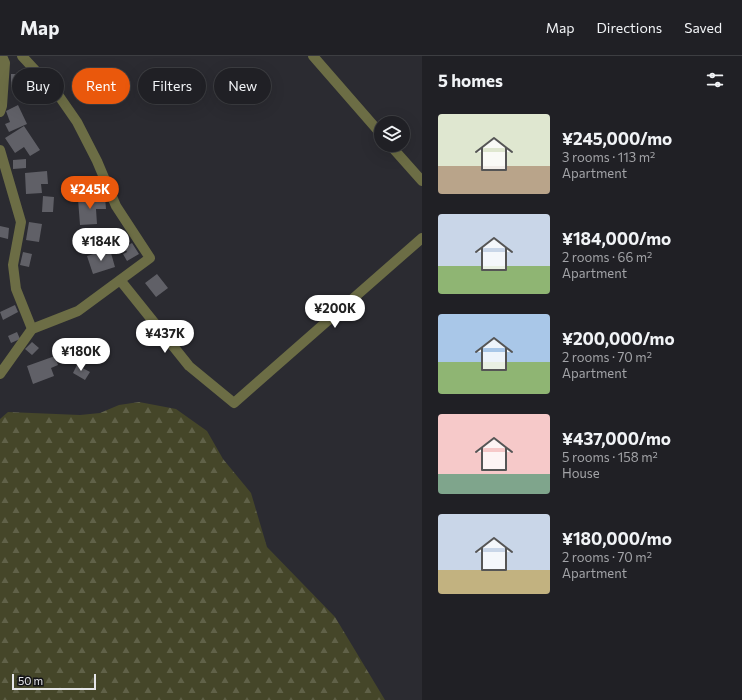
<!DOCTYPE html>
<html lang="en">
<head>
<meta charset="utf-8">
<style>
	:root { --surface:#202025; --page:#28282d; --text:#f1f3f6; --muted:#a2a3a7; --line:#3d3e42; --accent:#ea580c }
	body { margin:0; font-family:Commissioner,sans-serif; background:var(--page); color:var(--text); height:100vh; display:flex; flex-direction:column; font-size:15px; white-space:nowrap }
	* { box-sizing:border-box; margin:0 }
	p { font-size:13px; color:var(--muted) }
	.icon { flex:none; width:22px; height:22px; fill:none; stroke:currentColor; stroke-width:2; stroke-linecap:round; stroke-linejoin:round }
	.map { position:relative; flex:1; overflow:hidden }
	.drawer { display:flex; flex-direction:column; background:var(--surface); width:320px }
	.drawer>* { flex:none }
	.hud { position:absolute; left:12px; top:12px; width:350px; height:36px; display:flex; gap:8px }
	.tools { position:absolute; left:374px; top:60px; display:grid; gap:8px }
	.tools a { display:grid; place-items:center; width:36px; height:36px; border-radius:50%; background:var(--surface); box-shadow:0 4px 16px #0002,0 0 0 1px var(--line); font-size:20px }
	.scale { position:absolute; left:12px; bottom:10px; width:84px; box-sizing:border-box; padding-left:4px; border:2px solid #e6e6ea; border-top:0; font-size:11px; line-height:14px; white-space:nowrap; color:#e6e6ea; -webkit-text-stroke:3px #141417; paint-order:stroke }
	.price { position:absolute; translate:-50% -34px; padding:0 9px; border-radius:14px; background:#fff; color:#222; font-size:13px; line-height:26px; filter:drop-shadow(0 1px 2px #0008) }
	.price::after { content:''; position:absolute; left:50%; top:24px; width:12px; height:9px; margin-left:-6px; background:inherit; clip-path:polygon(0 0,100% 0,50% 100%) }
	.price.on { background:var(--accent); color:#fff }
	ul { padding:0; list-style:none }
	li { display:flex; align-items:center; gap:12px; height:100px; padding:0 16px }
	li span { display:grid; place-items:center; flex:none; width:112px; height:80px; border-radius:4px; color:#555 }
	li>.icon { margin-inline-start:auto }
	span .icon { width:48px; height:48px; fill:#fffc; stroke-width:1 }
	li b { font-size:17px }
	h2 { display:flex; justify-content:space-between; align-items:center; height:48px; padding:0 16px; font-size:17px }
	.tag { padding:0 14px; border-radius:18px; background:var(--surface); box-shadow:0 4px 16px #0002,0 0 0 1px var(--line); font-size:14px; line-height:36px }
	.tag.on { background:var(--accent); color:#fff }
	header { display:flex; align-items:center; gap:24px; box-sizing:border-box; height:56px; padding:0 20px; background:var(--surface); border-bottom:1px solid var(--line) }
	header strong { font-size:19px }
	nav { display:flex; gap:22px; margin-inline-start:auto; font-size:14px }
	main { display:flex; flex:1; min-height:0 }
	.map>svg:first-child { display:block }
</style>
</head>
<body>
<header>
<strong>Map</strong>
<nav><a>Map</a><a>Directions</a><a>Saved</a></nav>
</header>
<main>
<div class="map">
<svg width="422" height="644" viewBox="0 0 422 644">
	<defs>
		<pattern id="forest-firs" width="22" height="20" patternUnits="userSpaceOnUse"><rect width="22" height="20" fill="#454629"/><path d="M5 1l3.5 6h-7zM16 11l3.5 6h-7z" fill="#606148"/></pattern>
	</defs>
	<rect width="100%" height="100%" fill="#2b2b31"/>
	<!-- forest -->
	<path fill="url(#forest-firs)" d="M139 346 176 353 207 375 223 403 251 437 267 491 335 561 385 644H0V363L8 356 80 359 100 357 119 349Z"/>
	<!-- building -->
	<path fill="#606067" d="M11 18H21L20 31H11Z
		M18 49 27 68 9 76 5 68 10 66 6 55Z
		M24 70 40 94 30 100 24 91 15 97 5 82Z
		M26 103V112L13 113V104Z
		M47 115 48 128H41L42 137 26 138 25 117Z
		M100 130 101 137 80 139V132Z
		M43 140 54 141 53 156H42Z
		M105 141 106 153H96L97 168 80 169 78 143Z
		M29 166 42 168 39 186 26 184Z
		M0 170 9 172 8 183 0 181Z
		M132 187 139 198 127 205 123 198 127 196 124 191Z
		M23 196 32 198 29 211 20 209Z
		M100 196 101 200 111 197 115 211 93 218 87 200Z
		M157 218 168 232 156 241 145 227Z
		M15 249 18 256 3 264 0 256Z
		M17 276 20 283 11 287 8 280Z
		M32 286 39 292 32 299 25 293Z
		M55 300 58 309 51 312 54 320 33 328 27 310Z
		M77 309 90 316 85 324 73 317Z"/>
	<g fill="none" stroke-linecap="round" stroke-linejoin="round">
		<!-- minor -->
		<path stroke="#6c6d45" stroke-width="10" d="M313 0 381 78
			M0 56 2 50 5 7 2 0
			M390 89 422 125
			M0 94 21 166 13 209 16 233 32 273
			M120 224 189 310 234 347 422 182
			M0 318 32 273 78 255 150 202 116 150 97 105 77 66 59 40 22 0"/>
	</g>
</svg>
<div class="tools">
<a><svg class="icon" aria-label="layers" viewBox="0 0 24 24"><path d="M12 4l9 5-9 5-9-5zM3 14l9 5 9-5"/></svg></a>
</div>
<div class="scale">50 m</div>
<b class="price on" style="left:90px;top:154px">¥245K</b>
<b class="price" style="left:101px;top:206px">¥184K</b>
<b class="price" style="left:335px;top:273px">¥200K</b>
<b class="price" style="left:165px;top:298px">¥437K</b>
<b class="price" style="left:81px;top:316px">¥180K</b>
<div class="hud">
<a class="tag">Buy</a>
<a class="tag on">Rent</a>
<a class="tag">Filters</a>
<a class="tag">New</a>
</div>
</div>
<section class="drawer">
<h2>5 homes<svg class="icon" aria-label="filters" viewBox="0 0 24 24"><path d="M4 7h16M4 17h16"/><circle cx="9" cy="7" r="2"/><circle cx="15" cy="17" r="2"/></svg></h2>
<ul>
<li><span style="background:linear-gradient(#dfe7d0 65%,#b9a48a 0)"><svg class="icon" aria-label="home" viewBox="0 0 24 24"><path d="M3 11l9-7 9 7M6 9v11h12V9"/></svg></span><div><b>¥245,000/mo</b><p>3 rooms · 113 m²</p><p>Apartment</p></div></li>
<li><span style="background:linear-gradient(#c9d6e8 65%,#8fb573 0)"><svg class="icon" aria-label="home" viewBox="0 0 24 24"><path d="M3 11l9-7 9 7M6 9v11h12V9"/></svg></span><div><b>¥184,000/mo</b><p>2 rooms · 66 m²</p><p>Apartment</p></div></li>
<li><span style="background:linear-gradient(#a9c7e8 60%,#8fb573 0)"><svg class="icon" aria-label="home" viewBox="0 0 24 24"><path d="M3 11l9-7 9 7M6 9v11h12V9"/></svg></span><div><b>¥200,000/mo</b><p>2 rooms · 70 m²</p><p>Apartment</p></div></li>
<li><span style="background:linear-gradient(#f6c9c9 75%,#7fa58c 0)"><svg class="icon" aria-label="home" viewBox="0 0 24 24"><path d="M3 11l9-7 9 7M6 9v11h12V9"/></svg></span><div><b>¥437,000/mo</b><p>5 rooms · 158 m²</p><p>House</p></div></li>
<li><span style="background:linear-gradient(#c9d6e8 70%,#c2b280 0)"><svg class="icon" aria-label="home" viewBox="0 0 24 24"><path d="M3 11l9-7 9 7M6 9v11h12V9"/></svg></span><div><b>¥180,000/mo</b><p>2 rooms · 70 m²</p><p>Apartment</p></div></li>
</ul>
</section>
</main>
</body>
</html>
